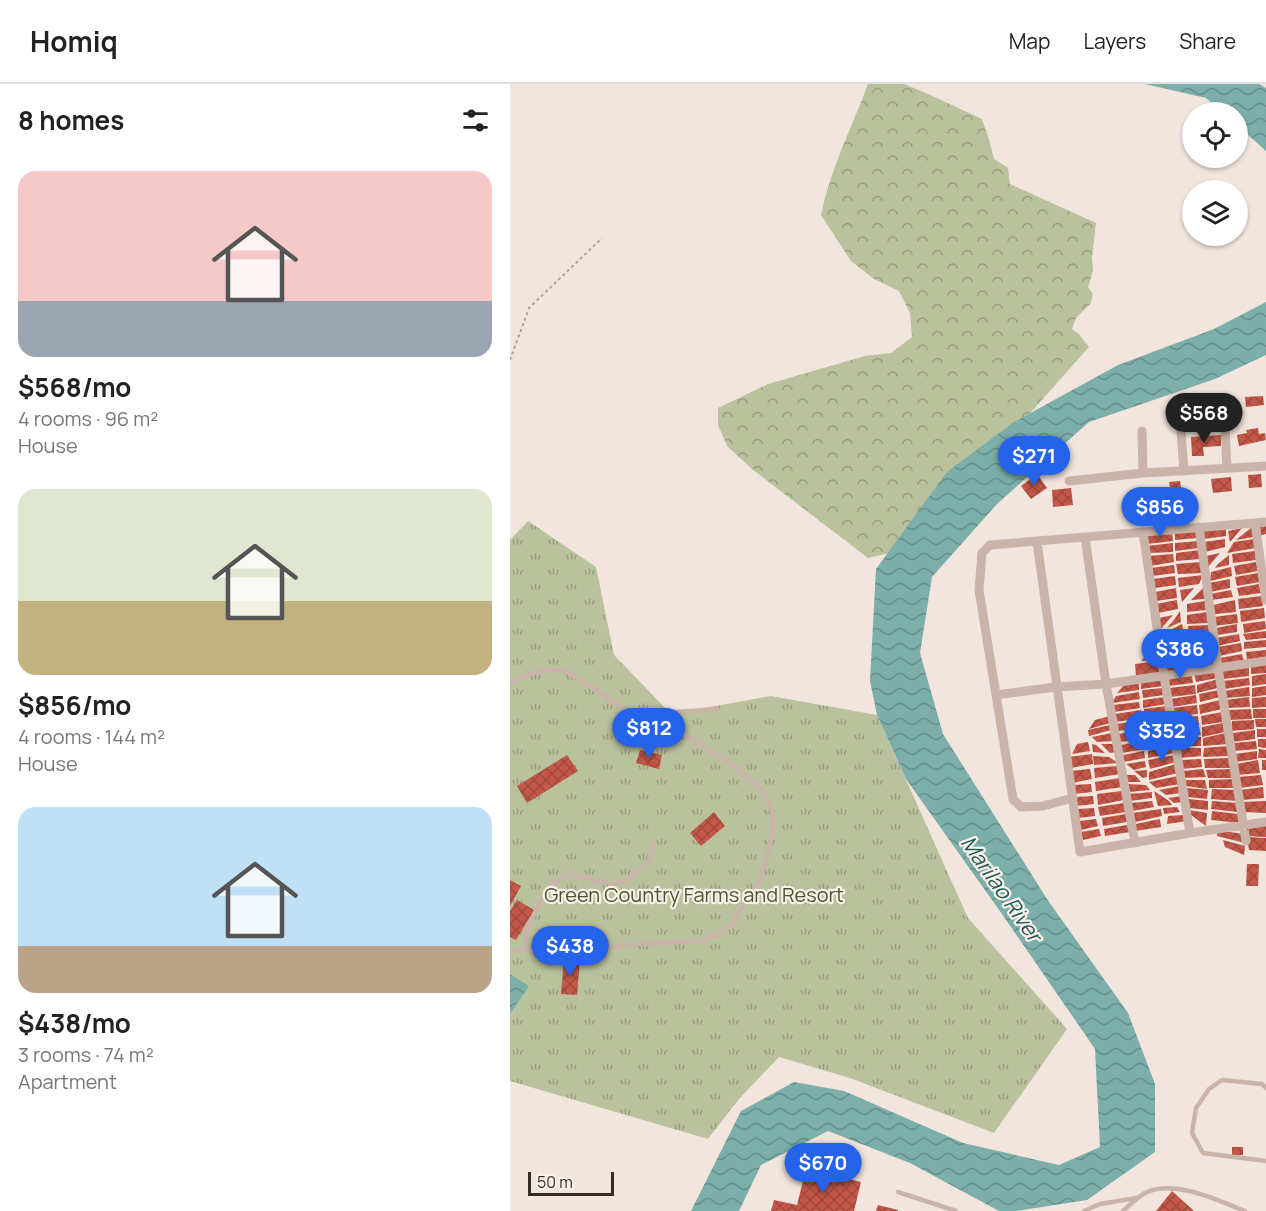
<!DOCTYPE html>
<html lang="en">
<head>
<meta charset="utf-8">
<style>
	:root { --surface:#fff; --page:#f2f2f2; --text:#222; --muted:#767676; --line:#e0e0e0; --accent:#2563eb }
	body { margin:0; font-family:Manrope,sans-serif; background:var(--page); color:var(--text); height:100vh; display:flex; flex-direction:column; font-size:22px; white-space:nowrap }
	* { box-sizing:border-box; margin:0 }
	p { font-size:20px; color:var(--muted) }
	.icon { flex:none; width:33px; height:33px; fill:none; stroke:currentColor; stroke-width:2; stroke-linecap:round; stroke-linejoin:round }
	.map { position:relative; flex:1; overflow:hidden }
	.sheet { display:flex; flex-direction:column; background:var(--surface); width:510px }
	.sheet>* { flex:none }
	.fabs { position:absolute; left:672px; top:18px; display:grid; gap:12px }
	.fabs a { display:grid; place-items:center; width:66px; height:66px; border-radius:50%; background:var(--surface); box-shadow:0 2px 4px #0004; font-size:30px }
	.scale { position:absolute; left:18px; bottom:15px; width:86px; box-sizing:border-box; padding-left:6px; border:3px solid #372b28; border-top:0; font-size:16px; line-height:21px; white-space:nowrap; color:#372b28; -webkit-text-stroke:4px #f9f0e9; paint-order:stroke }
	.price { position:absolute; translate:-50% -51px; padding:0 14px; border-radius:21px; background:var(--accent); color:#fff; font-size:20px; line-height:39px; filter:drop-shadow(0 2px 3px #0008) }
	.price::after { content:''; position:absolute; left:50%; top:36px; width:18px; height:14px; margin-left:-9px; background:inherit; clip-path:polygon(0 0,100% 0,50% 100%) }
	.price.active { background:#222; color:#fff }
	ul { padding:0; list-style:none }
	li { display:grid; align-content:center; gap:12px; height:318px; padding:0 18px }
	li span { display:grid; place-items:center; height:186px; border-radius:18px; color:#555 }
	li>.icon { margin-inline-start:auto }
	span .icon { width:108px; height:108px; fill:#fffc; stroke-width:1 }
	li b { font-size:26px }
	h2 { display:flex; justify-content:space-between; align-items:center; height:72px; padding:0 18px; font-size:26px }
	header { display:flex; align-items:center; gap:36px; box-sizing:border-box; height:84px; padding:0 30px; background:var(--surface); border-bottom:2px solid var(--line) }
	header strong { font-size:28px }
	nav { display:flex; gap:33px; margin-inline-start:auto; font-size:21px }
	main { display:flex; flex:1; min-height:0 }
	.map>svg:first-child { display:block }
</style>
</head>
<body>
<header>
<strong>Homiq</strong>
<nav><a>Map</a><a>Layers</a><a>Share</a></nav>
</header>
<main>
<section class="sheet">
<h2>8 homes<svg class="icon" aria-label="filters" viewBox="0 0 24 24"><path d="M4 7h16M4 17h16"/><circle cx="9" cy="7" r="2"/><circle cx="15" cy="17" r="2"/></svg></h2>
<ul>
<li><span style="background:linear-gradient(#f6c9c9 70%,#9aa5b1 0)"><svg class="icon" aria-label="home" viewBox="0 0 24 24"><path d="M3 11l9-7 9 7M6 9v11h12V9"/></svg></span><div><b>$568/mo</b><p>4 rooms · 96 m²</p><p>House</p></div></li>
<li><span style="background:linear-gradient(#dfe7d0 60%,#c2b280 0)"><svg class="icon" aria-label="home" viewBox="0 0 24 24"><path d="M3 11l9-7 9 7M6 9v11h12V9"/></svg></span><div><b>$856/mo</b><p>4 rooms · 144 m²</p><p>House</p></div></li>
<li><span style="background:linear-gradient(#bfe0f5 75%,#b9a48a 0)"><svg class="icon" aria-label="home" viewBox="0 0 24 24"><path d="M3 11l9-7 9 7M6 9v11h12V9"/></svg></span><div><b>$438/mo</b><p>3 rooms · 74 m²</p><p>Apartment</p></div></li>
</ul>
</section>
<div class="map">
<svg width="756" height="1127" viewBox="0 0 756 1127">
	<defs>
		<pattern id="forest-crowns" width="20" height="18" patternUnits="userSpaceOnUse" patternTransform="scale(1.5)"><rect width="20" height="18" fill="#b9c19d"/><path d="M2 6a3 3 0 1 1 6 0M12 15a3 3 0 1 1 6 0" fill="none" stroke="#979d80"/></pattern>
		<pattern id="park-tufts" width="24" height="20" patternUnits="userSpaceOnUse" patternTransform="scale(1.5)"><rect width="24" height="20" fill="#b9c19d"/><path d="M3 7l-1-3M5 7V3M7 7l1-3M15 17l-1-3M17 17v-4M19 17l1-3" fill="none" stroke="#979d80"/></pattern>
		<pattern id="water-waves" width="16" height="10" patternUnits="userSpaceOnUse" patternTransform="scale(1.5)"><rect width="16" height="10" fill="#7caeaa"/><path d="M0 5q4-4 8 0t8 0" fill="none" stroke="#668e8a"/></pattern>
		<pattern id="building-cross-hatch" width="8" height="8" patternUnits="userSpaceOnUse" patternTransform="scale(1.5)"><rect width="8" height="8" fill="#c45848"/><path d="M0 0l8 8M0 8l8-8" fill="none" stroke="#a0493c"/></pattern>
	</defs>
	<rect width="100%" height="100%" fill="#f2e5dd"/>
	<!-- forest -->
	<path fill="url(#forest-crowns)" d="M358 0H394L416 9 472 35 480 59 484 75 498 84 500 100 586 139 582 173 583 187 578 203 583 210 581 219 566 234 562 245 569 250 579 263 497 355 392 466 358 474 242 385 217 362 208 341V324L258 300 355 272 381 269 402 253 400 229 389 207 364 195 341 177 311 131C320 86 342 43 358 0Z"/>
	<!-- park -->
	<path fill="url(#park-tufts)" d="M18 437 86 483 104 571 161 630 261 612 367 631 458 834 557 945 484 1049 340 994 269 973 229 1015 198 1055 0 997V456Z"/>
	<!-- water -->
	<path fill="url(#water-waves)" d="M635 0H749L756 4V67L728 42V28H712L696 14Z
		M756 218V271L705 295 579 338 487 420 422 493 410 569 433 650 537 815 618 929 645 1000V1068L577 1116 506 1127H489L400 1079 318 1047 251 1081 229 1127H181L231 1027 284 998 334 1007 453 1059 549 1081 590 1063 585 965 492 830 396 695 367 631 360 597 366 485 437 388 504 338 608 281 704 245Z
		M0 890 19 902 0 930Z"/>
	<!-- building -->
	<path fill="url(#building-cross-hatch)" d="M753 312 754 321 736 323 735 313Z
		M748 344 749 350 755 349 756 356 729 362 727 351 737 349 736 346Z
		M711 351V362L693 363 694 372H682L681 353Z
		M527 390 537 404 521 415 511 402Z
		M751 390 752 403 739 404 738 391Z
		M721 393 722 407 703 409 701 395Z
		M670 397 672 410 661 411 659 398Z
		M561 404 563 421 543 423 542 406Z
		M756 442V450L749 452V443Z
		M742 443 743 453 726 456Z
		M716 444V452L693 455 692 446Z
		M732 444 720 458 718 447Z
		M687 447 688 454 665 456V448Z
		M662 448 663 457 637 460 636 451Z
		M715 455V463L695 468 694 458Z
		M744 455 745 464 717 469 724 458Z
		M689 457V464L665 467V459Z
		M663 459V468L639 469 637 462Z
		M690 466V475L666 477V469Z
		M745 467 746 476 723 479 722 470Z
		M710 469 698 483 696 472Z
		M663 470 664 478 640 482 638 472Z
		M719 471V481L705 484 708 480Z
		M691 478 693 489 668 490 666 480Z
		M746 478 748 487 726 491 724 482Z
		M664 481 665 489 642 492 641 484Z
		M721 483 722 492 700 497 701 488Z
		M748 489 750 498 727 502 725 493Z
		M693 491 689 500 669 503 668 494Z
		M665 492 666 501 645 504 643 495Z
		M720 495V504L700 508 699 499Z
		M749 500 751 509 729 512 727 504Z
		M666 504 667 514 646 517 645 508Z
		M684 504 672 518 670 506Z
		M693 504 695 515 681 516Z
		M721 506 723 513 701 516 700 510Z
		M752 512 753 522 729 525 728 515Z
		M667 516 668 525 648 529 646 520Z
		M725 516 726 528 705 530 703 521Z
		M695 517 696 526 677 528V520Z
		M754 524 755 534 731 538 730 527Z
		M670 527 671 538 657 544 664 536Z
		M697 528 699 539 677 540V531Z
		M727 530 728 539 704 542V533Z
		M663 531 650 546 649 534Z
		M755 537 756 545 734 549 733 540Z
		M672 540 674 550 652 555 651 551Z
		M727 540V548L707 551 706 544Z
		M699 541 701 549 679 552 678 542Z
		M756 547V554L736 556 733 550Z
		M729 550 730 557 707 562 706 554Z
		M701 551 702 559 683 562 681 553Z
		M675 553 677 562 652 566V558Z
		M756 556V563L734 565V558Z
		M731 559 732 567 709 572 708 563Z
		M645 562 648 575 631 577Z
		M702 562 704 570 684 572 683 564Z
		M676 564 677 572 654 576 653 568Z
		M756 566V574L737 576 736 568Z
		M732 570 734 577 710 581V574Z
		M704 572 705 582 685 584 684 575Z
		M680 576 681 584 657 588 654 578Z
		M649 577 651 589 626 592 625 580Z
		M756 580V589L741 590V582Z
		M739 582V592L713 595 712 586Z
		M707 586 708 594 686 598 684 590Z
		M756 590V600L742 602V592Z
		M682 591 683 599 658 602V593Z
		M652 594 653 602 631 605V597Z
		M739 594 740 601 715 605 713 597Z
		M708 595V604L687 609V601Z
		M629 598V606L607 609 614 601Z
		M685 601 686 610 660 613 659 604Z
		M756 602V611L742 613V604Z
		M739 603 740 612 715 614 714 607Z
		M653 604 654 611 633 614 632 606Z
		M709 606 710 613 690 618 689 610Z
		M629 608 630 615 602 619 606 612Z
		M686 611 687 619 662 623 660 615Z
		M655 613 656 620 633 624V616Z
		M739 613 740 623 717 624 716 616Z
		M756 613V623L742 624V614Z
		M710 616 712 625 690 630 689 621Z
		M629 618 630 624 604 628 603 621Z
		M687 621 688 630 663 632 662 624Z
		M656 622 657 630 634 634V625Z
		M741 625 742 635 719 636V626Z
		M743 625H756V634H743Z
		M631 626V634L606 638 605 630Z
		M712 628 713 638 692 641 691 632Z
		M600 632V639L579 645 585 636Z
		M657 632 659 640 635 644V636Z
		M688 632 689 641 665 643 663 634Z
		M745 635H756V643H746Z
		M744 636V645L721 647 722 637Z
		M631 637 632 644 607 647 606 640Z
		M713 639 715 648 692 653V643Z
		M600 641 601 646 579 652 578 646Z
		M660 642 661 650 635 655 634 647Z
		M689 643 691 651 667 653 666 645Z
		M747 645H756V653H747Z
		M745 646V655L722 658 723 649Z
		M631 647 633 655 609 658 608 650Z
		M602 649 604 657 587 658 582 653Z
		M716 649 718 660 693 662V654Z
		M662 653V661L637 665 636 657Z
		M691 653V662H668L667 654Z
		M748 655H756V664L748 663Z
		M633 657 634 665 612 669 611 661Z
		M746 657 747 665 724 667V659Z
		M578 658 580 667 562 670 567 660Z
		M582 660 586 661 595 669 583 668Z
		M591 660H604L606 668 600 669Z
		M663 662 664 669 638 674V667Z
		M718 662 719 672 693 673 694 664Z
		M669 664H691V672L670 674Z
		M749 665 756 666V674H748Z
		M130 666 152 671 149 685 126 679Z
		M634 667 635 674 613 678V671Z
		M747 667V675L725 678V670Z
		M582 670 583 680 560 684 559 673Z
		M57 671 68 687 17 719 7 702Z
		M665 671 666 678 640 685 638 676Z
		M583 672 599 673 608 679 584 681Z
		M719 674 721 684H695L694 675Z
		M691 675 692 683 672 685 671 676Z
		M748 676 750 689 727 691 726 680Z
		M752 676H756V686H752Z
		M635 677 636 683 624 686 616 680Z
		M666 680 668 689 639 696V688Z
		M607 682 610 690 585 694 584 684Z
		M580 685 582 695 562 699 560 687Z
		M693 685 696 693 674 694 673 687Z
		M721 685 723 694H698L696 686Z
		M637 686V693L633 694 624 687Z
		M615 691H625L631 698H616Z
		M751 691 753 701 729 704 728 693Z
		M668 692 670 700 646 704 639 698Z
		M610 694 612 703 586 707 585 698Z
		M723 695 724 704H699V696Z
		M675 696H695L697 705 676 702Z
		M581 700 582 708 564 710 563 701Z
		M617 700 636 701 640 706 619 708Z
		M670 702 671 709 656 711 649 706Z
		M753 703 754 714 732 716 730 706Z
		M677 704 698 706 697 715 678 713Z
		M702 705 725 706 727 717 701 715Z
		M612 707 614 716 588 721 587 710Z
		M644 707 659 717 662 721 648 722Z
		M642 708V714L620 717 619 710Z
		M583 712 584 720 566 722 565 713Z
		M672 712 673 718 664 719 658 714Z
		M679 715 698 717V726L679 724Z
		M642 717 644 723 622 727 621 719Z
		M702 717 727 719 728 728 701 725Z
		M756 717V729L734 728 732 718Z
		M614 719 616 728 590 732 588 723Z
		M667 723 670 728 654 730 653 724Z
		M584 724 585 732 568 734V725Z
		M651 725 652 732 625 738 623 729Z
		M679 726 697 729 696 742 677 728Z
		M702 727 728 730 729 739 701 736Z
		M204 728 215 742 191 762 180 749Z
		M616 730 617 738 593 742 592 734Z
		M674 731 677 737 657 740 658 732Z
		M586 735 588 742 571 746 569 737Z
		M650 735 651 743 625 747 626 740Z
		M617 741 620 748 595 752 594 745Z
		M736 742H756V753L737 752Z
		M589 745 591 752 573 756 571 748Z
		M707 746 733 750 735 759 707 752Z
		M737 753 756 754V767L739 766Z
		M713 756 735 762 734 771 715 763Z
		M737 780H749L748 802H736Z
		M0 796 11 802 0 822Z
		M7 816 24 826 6 856 0 853V827Z
		M54 875 70 876 67 911 51 910Z
		M722 1063H733V1071H722Z
		M296 1085 351 1098 344 1127H261L264 1116 287 1121Z
		M662 1107 684 1127H646Z
		M368 1121 388 1126V1127H366Z"/>
	<g fill="none" stroke-linecap="round" stroke-linejoin="round">
		<!-- path -->
		<path stroke="#b69e93" stroke-width="2" stroke-dasharray="3 3" stroke-linecap="butt" d="M0 276 19 224 92 154"/>
		<!-- service -->
		<path stroke="#cab4a9" stroke-width="4.5" d="M0 599 9 593 35 586H54L128 633 177 652 227 684 253 707 263 729 262 752 251 795 220 842 207 851 192 857 125 860 68 869 15 866 0 868
			M128 633 139 630 207 625
			M15 866 17 845 36 807 50 794 60 790 88 797 105 800 118 795 138 779 144 759
			M756 1004 752 1000 712 996 699 1005 686 1024 682 1049 693 1069 756 1077
			M388 1108 446 1127
			M574 1127 590 1120 626 1114
			M613 1127C620 1121 626 1114 635 1109 665 1095 707 1116 735 1127"/>
		<!-- minor -->
		<path stroke="#cab4a9" stroke-width="9" d="M714 325 717 384
			M670 335 674 387
			M632 347 633 389
			M559 397 633 389 756 382
			M756 438 480 461 472 469 469 506 486 611 546 603 596 600 756 577
			M745 439 756 516
			M689 443 708 584 736 757
			M633 448 654 592 680 749
			M575 453 596 600 625 759
			M527 458 570 768 680 749 756 738
			M486 611 503 715 511 723 533 722 563 714"/>
	</g>
	<g text-anchor="middle" stroke-width="4.5" stroke-linejoin="round" paint-order="stroke">
		<!-- park labels -->
		<g font-size="20" fill="#4b552d" stroke="#f9f0e9">
			<text x="184" y="818">Green Country Farms and Resort</text>
		</g>
		<!-- water labels -->
		<g font-size="21" font-style="italic" fill="#1f5855" stroke="#f9f0e9">
			<text transform="translate(491 805) rotate(55)" y="7">Marilao River</text>
		</g>
	</g>
</svg>
<div class="fabs">
<a><svg class="icon" aria-label="locate" viewBox="0 0 24 24"><circle cx="12" cy="12" r="6"/><path d="M12 2v4M12 18v4M2 12h4M18 12h4"/></svg></a>
<a><svg class="icon" aria-label="layers" viewBox="0 0 24 24"><path d="M12 4l9 5-9 5-9-5zM3 14l9 5 9-5"/></svg></a>
</div>
<div class="scale">50 m</div>
<b class="price active" style="left:694px;top:360px">$568</b>
<b class="price" style="left:524px;top:403px">$271</b>
<b class="price" style="left:650px;top:454px">$856</b>
<b class="price" style="left:670px;top:596px">$386</b>
<b class="price" style="left:139px;top:675px">$812</b>
<b class="price" style="left:652px;top:678px">$352</b>
<b class="price" style="left:60px;top:893px">$438</b>
<b class="price" style="left:313px;top:1110px">$670</b>
</div>
</main>
</body>
</html>
